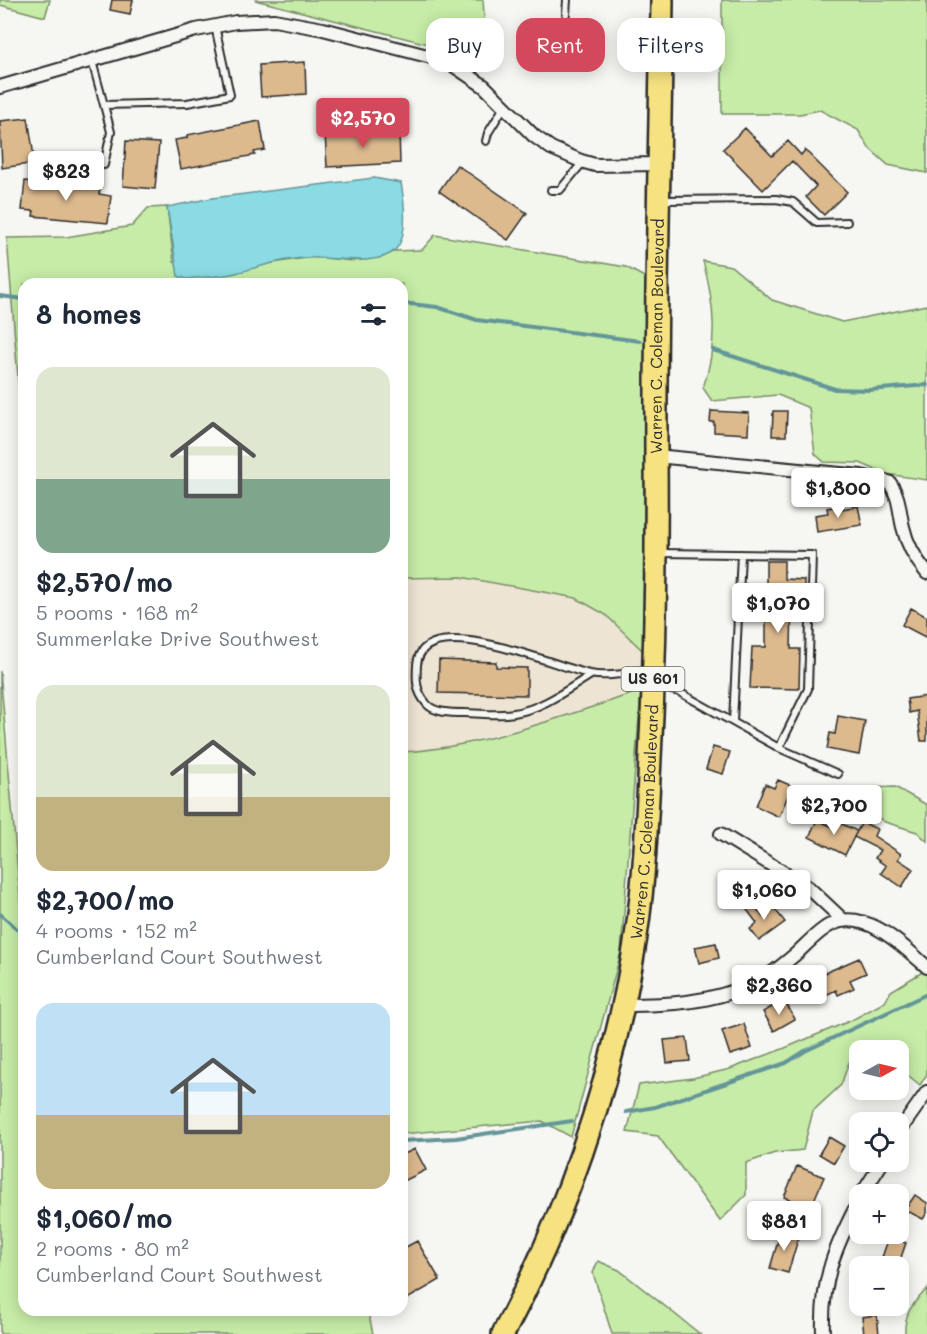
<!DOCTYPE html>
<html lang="en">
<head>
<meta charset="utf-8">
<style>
	:root { --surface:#fff; --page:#f2f2f3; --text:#1f2937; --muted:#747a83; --accent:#d1495b }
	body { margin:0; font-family:Mali,sans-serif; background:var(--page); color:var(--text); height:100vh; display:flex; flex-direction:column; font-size:22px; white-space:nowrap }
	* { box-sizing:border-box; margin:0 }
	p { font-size:20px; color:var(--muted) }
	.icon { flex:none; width:33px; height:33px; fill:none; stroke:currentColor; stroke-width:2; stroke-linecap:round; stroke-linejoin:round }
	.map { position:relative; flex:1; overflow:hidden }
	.details { position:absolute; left:18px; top:278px; width:390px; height:1038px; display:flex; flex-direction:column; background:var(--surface); border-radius:18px; box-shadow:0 3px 15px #0003 }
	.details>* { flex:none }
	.top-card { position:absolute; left:426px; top:18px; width:411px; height:54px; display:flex; gap:12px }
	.needle { width:39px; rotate:82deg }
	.tools { position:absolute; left:849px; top:1040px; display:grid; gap:12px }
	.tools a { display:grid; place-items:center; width:60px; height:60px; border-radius:12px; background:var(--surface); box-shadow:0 3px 15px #0003; font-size:30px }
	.price { position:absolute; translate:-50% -51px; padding:0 14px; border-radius:6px; background:#fff; color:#222; font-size:20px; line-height:39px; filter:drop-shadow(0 2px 3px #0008) }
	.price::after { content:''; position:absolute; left:50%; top:36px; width:18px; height:14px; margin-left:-9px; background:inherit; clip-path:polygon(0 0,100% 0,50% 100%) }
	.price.on { background:var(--accent); color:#fff }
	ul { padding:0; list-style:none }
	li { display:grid; align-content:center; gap:12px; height:318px; padding:0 18px }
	li span { display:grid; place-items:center; height:186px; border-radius:18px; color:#555 }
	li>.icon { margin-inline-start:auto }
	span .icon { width:108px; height:108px; fill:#fffc; stroke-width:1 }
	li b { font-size:26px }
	h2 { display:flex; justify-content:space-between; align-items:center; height:72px; padding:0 18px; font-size:26px }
	.tag { padding:0 21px; border-radius:18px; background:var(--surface); box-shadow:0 3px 15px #0003; font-size:21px; line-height:54px }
	.tag.on { background:var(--accent); color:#fff }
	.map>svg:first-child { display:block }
</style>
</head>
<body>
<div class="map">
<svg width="927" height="1334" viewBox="0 0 927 1334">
	<rect width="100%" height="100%" fill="#f6f6f2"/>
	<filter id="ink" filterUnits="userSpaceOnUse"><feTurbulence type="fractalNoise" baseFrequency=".0167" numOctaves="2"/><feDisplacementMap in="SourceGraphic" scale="12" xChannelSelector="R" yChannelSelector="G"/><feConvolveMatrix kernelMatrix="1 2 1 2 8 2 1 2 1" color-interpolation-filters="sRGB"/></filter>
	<g filter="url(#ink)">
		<!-- built -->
		<path fill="#eee4d4" d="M461 577 576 598 606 615 643 651 641 691 544 723 429 751 402 752V578Z"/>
		<!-- green -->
		<path fill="#c6eca7" stroke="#788c69" stroke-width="1.5" d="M0 0H50L45 17 0 5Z
			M255 0H483L487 59Z
			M722 0H927V173L888 165 869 148 858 130 820 110 800 114H722Z
			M167 207 174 262 234 273 260 265 299 259 316 257 353 261 383 257 395 251 422 250 435 235 626 267 646 278 643 651 606 615 576 598 461 577 402 578V284H24V454L7 238 66 237 132 226 148 208Z
			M703 261 731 266 772 300 842 322 927 305V480L886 474 860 463 824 462 815 454 809 408 778 395 712 401 703 388C718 344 715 305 703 261Z
			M0 671 24 943V1310H368L373 1334H0Z
			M641 691 621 952 571 1137 542 1121 402 1134V752C480 748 566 715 641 691Z
			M895 787 927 805V841L917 832 885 822 840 792 864 788Z
			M924 971 927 974V1074L920 1085 899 1068 898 1050H860L859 1057 849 1062 841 1085 813 1111 803 1150 775 1153 746 1163V1195L720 1221 658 1136 627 1132 639 1085 693 1078 730 1069 785 1048 852 1020 885 1002 891 991Z
			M598 1261 619 1270 700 1334H612L593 1273Z
			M927 1289V1334H905C904 1312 913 1304 927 1289Z"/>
		<!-- water -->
		<path fill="#8adbe3" stroke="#649599" stroke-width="1.5" d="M374 178 401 183C404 200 409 236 395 250 379 266 338 258 318 258 290 256 263 266 236 273 220 277 202 277 186 279L178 276 167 207 212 198Z
			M756 1217 774 1222 772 1232 753 1227Z"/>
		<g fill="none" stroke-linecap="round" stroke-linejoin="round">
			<!-- stream -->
			<path stroke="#649599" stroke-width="4" d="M0 296 24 299
				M402 303 437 307 477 320 640 341
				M713 350 835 389 870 390 927 385
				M0 914 24 935
				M626 1112 655 1107 786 1063 805 1051 927 994
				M402 1141 456 1138 572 1121"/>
		</g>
		<!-- building -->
		<path fill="#ddb98e" stroke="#2b2b2b" stroke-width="1.5" d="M112 0H133L130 14 110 10Z
			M305 62 306 94 261 97 259 65Z
			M28 118 35 163 2 168 0 121Z
			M260 121 265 150 254 152 255 155 181 169 175 140 187 138V135Z
			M745 128 772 156 788 141 801 155 805 150 847 192 824 215 806 197 816 186 792 161 763 190 723 149Z
			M399 131 400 163 327 167 325 134Z
			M126 141 159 143 155 189 123 186Z
			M457 165 527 213 508 240 439 191Z
			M25 181 100 190 99 194 111 196 108 223 33 216 34 211 22 210Z
			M711 411 749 413 748 434 714 432V422H710Z
			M773 411H787L786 436H772Z
			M841 506V509L858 506 862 525 817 532 815 515 828 513 827 508Z
			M766 561H784V579L804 580V603H792L791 649H800L799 689 750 688 752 647H766Z
			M911 608 927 617V638L902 625Z
			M439 660 496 662V667L527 668V695L438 693Z
			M927 696V741H921L917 711 909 713 907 699Z
			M838 716 865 721 859 755 827 749 830 733 835 734Z
			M713 747 730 752 723 774 706 769Z
			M778 780 792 786 779 817 756 806 765 784 774 788Z
			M817 820 833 827 836 821 857 831 845 855 809 837Z
			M862 822 877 829 874 836 901 854 898 859 913 869 902 887 881 873 886 866 875 858 880 850 854 837Z
			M751 901 763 917 774 908 785 922 759 941 750 929 757 923 744 906Z
			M716 943 719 958 699 963 695 947Z
			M859 958 866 973 850 980 854 988 838 995 836 990 826 995 818 976Z
			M784 1000 795 1019 774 1031 763 1012Z
			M744 1024 752 1048 730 1055 722 1031Z
			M687 1038 690 1061 667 1063 664 1040Z
			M829 1137 844 1146 834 1163 819 1154Z
			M415 1149 426 1170 402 1182V1155Z
			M797 1166 824 1177 812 1205 819 1208 814 1222 787 1210 791 1200 784 1197Z
			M915 1195 927 1203V1213L923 1219 905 1210Z
			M781 1231 799 1236 788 1273 770 1268Z
			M889 1237 906 1243 898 1266H879Z
			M417 1241 440 1280 402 1302V1249Z
			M877 1315 879 1334H864L862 1317Z"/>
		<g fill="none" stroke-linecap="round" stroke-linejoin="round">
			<!-- service casing -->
			<g stroke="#2b2b2b" stroke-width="10">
				<path id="service" d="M566 14 567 0
					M92 61 104 105 187 103 230 95 215 26
					M486 141 488 133 504 107
					M104 165 111 132 104 105
					M551 190H560L583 162
					M662 200 776 199 793 202 817 223 847 222
					M660 553 812 555 808 689 779 748
					M591 675C568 689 542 709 514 713 498 716 480 713 464 713 452 713 433 713 426 703 416 691 416 681 417 665 421 606 562 669 590 674 608 678 631 672 649 670
					M656 686 679 692 779 748 838 774
					M733 722 741 554"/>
			</g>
			<!-- minor casing -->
			<g stroke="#2b2b2b" stroke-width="16">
				<path id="minor" d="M0 87 196 30 236 22 274 20 323 29 447 61 484 86 534 136 551 148 581 161 595 165 659 164
					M656 456 861 476 889 482C900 496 899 511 903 527 907 545 916 560 927 573
					M721 834 809 888 843 920
					M623 1005C667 1005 711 1003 752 984 769 977 784 964 797 953 808 943 819 930 832 924 866 908 904 947 927 967
					M898 1133 927 1092
					M862 1194 883 1161
					M823 1334C821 1279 835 1247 860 1199"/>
			</g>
			<!-- trunk casing -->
			<g stroke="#2b2b2b" stroke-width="26">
				<g id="trunk">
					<path id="s1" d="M503 1334C564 1219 609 1090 632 961 643 901 646 839 649 778 655 671 657 564 656 457 655 305 660 152 662 0"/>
				</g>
			</g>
			<!-- service -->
			<use href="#service" stroke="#f6f6f2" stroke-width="6"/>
			<!-- minor -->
			<use href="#minor" stroke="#f6f6f2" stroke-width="12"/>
			<!-- trunk -->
			<use href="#trunk" stroke="#f7e281" stroke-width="21"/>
		</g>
	</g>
	<g text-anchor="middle" stroke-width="5" stroke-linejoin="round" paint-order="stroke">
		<!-- shield labels -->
		<rect fill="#f6f6f2" stroke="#686867" stroke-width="1.5" x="621.5" y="667" width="63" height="24" rx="4.5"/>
		<g font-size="15" font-weight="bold" fill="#2b2b2b">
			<text x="653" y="684">US 601</text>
		</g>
		<!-- street labels -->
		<g font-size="16" fill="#2b2b2b" stroke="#f6f6f2">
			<text dy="6" stroke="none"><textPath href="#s1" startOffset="1022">Warren C. Coleman Boulevard</textPath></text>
			<text dy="6" stroke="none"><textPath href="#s1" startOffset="536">Warren C. Coleman Boulevard</textPath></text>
		</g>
	</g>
</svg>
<div class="tools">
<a><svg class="needle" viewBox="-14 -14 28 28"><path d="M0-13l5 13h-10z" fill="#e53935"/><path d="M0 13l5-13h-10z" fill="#747a83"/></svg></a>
<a><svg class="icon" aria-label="locate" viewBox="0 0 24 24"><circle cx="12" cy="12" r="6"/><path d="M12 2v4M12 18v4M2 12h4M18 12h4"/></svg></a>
<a>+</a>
<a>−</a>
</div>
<b class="price on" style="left:363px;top:149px">$2,570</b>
<b class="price" style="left:66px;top:202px">$823</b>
<b class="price" style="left:838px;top:519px">$1,800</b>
<b class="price" style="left:778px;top:634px">$1,070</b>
<b class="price" style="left:834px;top:836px">$2,700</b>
<b class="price" style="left:764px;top:921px">$1,060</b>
<b class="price" style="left:779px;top:1016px">$2,360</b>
<b class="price" style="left:784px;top:1252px">$881</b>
<div class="top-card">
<a class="tag">Buy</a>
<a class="tag on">Rent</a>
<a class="tag">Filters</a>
</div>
<section class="details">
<h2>8 homes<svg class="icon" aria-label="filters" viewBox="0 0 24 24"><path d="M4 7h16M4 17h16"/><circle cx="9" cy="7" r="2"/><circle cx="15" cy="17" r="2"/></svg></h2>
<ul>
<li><span style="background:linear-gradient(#dfe7d0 60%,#7fa58c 0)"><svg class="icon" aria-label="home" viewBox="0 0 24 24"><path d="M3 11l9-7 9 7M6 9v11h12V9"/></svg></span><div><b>$2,570/mo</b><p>5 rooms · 168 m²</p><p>Summerlake Drive Southwest</p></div></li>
<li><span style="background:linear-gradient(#dfe7d0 60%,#c2b280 0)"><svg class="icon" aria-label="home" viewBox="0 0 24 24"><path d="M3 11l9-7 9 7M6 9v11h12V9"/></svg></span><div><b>$2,700/mo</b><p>4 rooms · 152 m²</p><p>Cumberland Court Southwest</p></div></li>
<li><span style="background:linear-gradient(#bfe0f5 60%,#c2b280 0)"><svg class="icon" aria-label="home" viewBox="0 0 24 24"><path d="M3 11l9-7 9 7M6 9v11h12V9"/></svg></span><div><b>$1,060/mo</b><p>2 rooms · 80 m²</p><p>Cumberland Court Southwest</p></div></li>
</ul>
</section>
</div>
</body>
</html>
